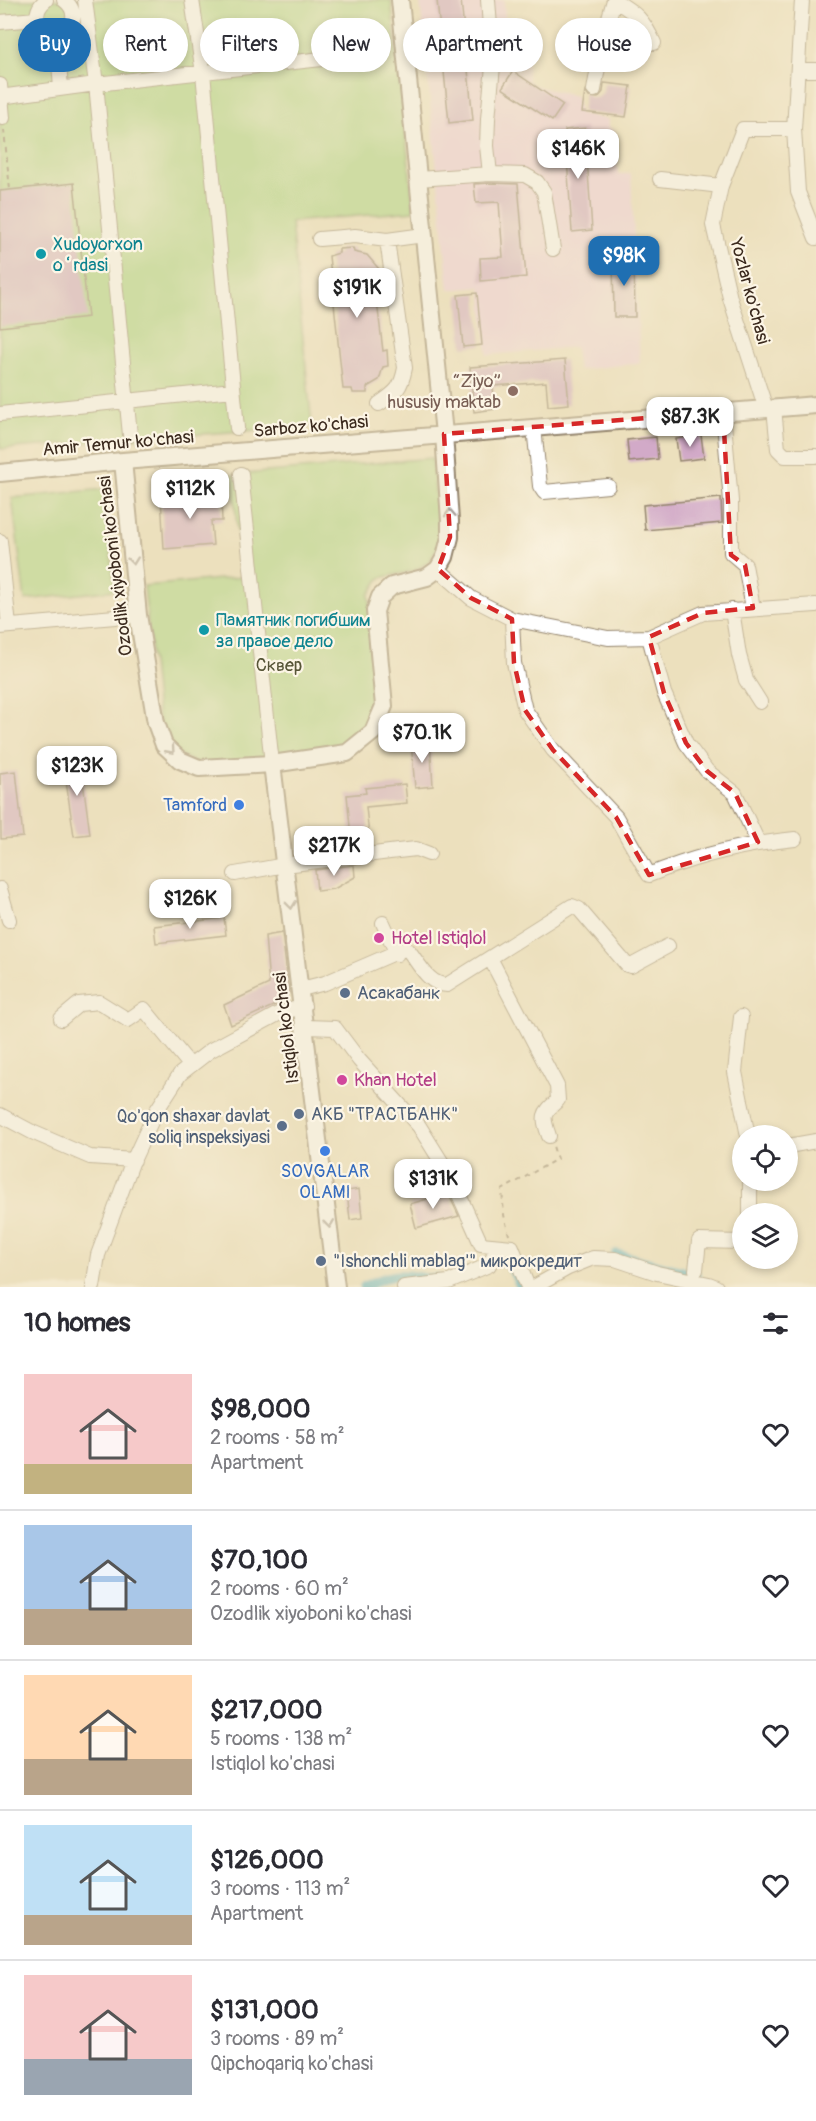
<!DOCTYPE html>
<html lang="en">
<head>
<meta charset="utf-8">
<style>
	:root { --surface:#fff; --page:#f7f7f7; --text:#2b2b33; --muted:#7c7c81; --line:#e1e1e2; --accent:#1f6fb2 }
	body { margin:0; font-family:Pangolin,sans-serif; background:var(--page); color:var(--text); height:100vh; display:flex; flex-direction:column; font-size:22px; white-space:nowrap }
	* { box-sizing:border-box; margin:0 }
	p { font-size:20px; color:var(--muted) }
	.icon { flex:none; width:33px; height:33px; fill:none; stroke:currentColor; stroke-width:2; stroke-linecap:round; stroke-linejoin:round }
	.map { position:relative; height:1287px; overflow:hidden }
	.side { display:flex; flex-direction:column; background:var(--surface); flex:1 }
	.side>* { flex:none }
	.banner { position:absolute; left:18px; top:18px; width:780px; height:54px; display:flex; gap:12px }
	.fabs { position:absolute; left:732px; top:1125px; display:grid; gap:12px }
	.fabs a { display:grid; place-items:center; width:66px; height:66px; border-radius:50%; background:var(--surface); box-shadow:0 3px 9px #0003; font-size:30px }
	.price { position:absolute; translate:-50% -51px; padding:0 14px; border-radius:12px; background:#fff; color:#222; font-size:20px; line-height:39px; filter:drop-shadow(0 2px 3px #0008) }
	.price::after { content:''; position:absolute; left:50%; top:36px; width:18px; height:14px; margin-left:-9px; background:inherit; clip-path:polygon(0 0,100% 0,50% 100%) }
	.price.current { background:var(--accent); color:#fff }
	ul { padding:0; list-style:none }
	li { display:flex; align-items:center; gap:18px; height:150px; padding:0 24px }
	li+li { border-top:2px solid var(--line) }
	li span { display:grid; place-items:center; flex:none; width:168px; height:120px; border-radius:0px; color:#555 }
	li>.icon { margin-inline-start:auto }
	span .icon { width:72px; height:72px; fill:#fffc; stroke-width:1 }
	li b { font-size:26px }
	h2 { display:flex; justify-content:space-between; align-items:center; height:72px; padding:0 24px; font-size:26px }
	.pill { padding:0 21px; border-radius:27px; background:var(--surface); box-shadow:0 3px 9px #0003; font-size:21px; line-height:54px }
	.pill.current { background:var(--accent); color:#fff }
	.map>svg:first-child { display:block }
</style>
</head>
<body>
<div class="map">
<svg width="816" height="1287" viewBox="0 0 816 1287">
	<rect width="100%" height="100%" fill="#fcf5e5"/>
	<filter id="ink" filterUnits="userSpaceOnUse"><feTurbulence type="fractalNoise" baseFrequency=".0167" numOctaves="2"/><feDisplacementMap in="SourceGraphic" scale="12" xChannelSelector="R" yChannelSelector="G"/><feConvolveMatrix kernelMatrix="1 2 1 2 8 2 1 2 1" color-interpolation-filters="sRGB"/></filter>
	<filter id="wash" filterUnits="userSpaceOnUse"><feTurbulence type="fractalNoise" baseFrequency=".008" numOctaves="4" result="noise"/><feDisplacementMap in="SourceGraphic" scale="24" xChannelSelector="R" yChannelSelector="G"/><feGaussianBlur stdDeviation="1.35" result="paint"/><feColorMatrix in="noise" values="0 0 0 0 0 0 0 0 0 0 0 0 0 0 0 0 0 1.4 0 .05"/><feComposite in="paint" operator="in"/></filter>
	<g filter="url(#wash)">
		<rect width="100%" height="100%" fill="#ece0bd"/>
		<!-- built -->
		<path fill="#f1d0e3" d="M420 0H504L507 49 527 51 528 84 576 96 580 114 608 119V128L614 130 618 174H631L640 363 578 370 575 347 487 355 481 287 449 290Z"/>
		<!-- green -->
		<path fill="#aad783" stroke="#728050" stroke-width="1.5" d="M0 0H391L414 211 291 222 312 426 0 449Z
			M432 458 440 543 429 562 413 571 380 578 369 595 380 701 360 739 325 757 201 765 176 753 158 720 144 586 242 577 232 475Z
			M104 489 115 590 25 600 12 498Z"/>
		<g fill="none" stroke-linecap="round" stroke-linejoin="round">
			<!-- canal -->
			<path stroke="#46acc5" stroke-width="10" d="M616 1254 696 1275
				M501 1260 510 1265 521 1287
				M364 1287C375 1281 389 1275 402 1275 414 1275 425 1280 437 1278"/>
		</g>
		<g id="blocks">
			<!-- building -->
			<path fill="#d2aac8" d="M437 0H461L473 120 449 123Z
				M513 71 563 105 552 121 502 88Z
				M604 83 631 86 626 117 582 112 585 91 589 97 598 98 603 92Z
				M585 128 592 230 572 232 565 130Z
				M74 183 88 317 0 327V191Z
				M490 183 518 184 526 277 481 281 480 258 503 257 499 202 476 203 474 184Z
				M353 248 354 252 367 255 379 269 380 284 375 285 383 351 387 350 388 366 383 367 379 380 367 387V393H353L352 389H343L329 256 339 253V249Z
				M634 257 635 317H614L613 258Z
				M477 293 482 345 463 347 458 295Z
				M565 360 569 404 548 406 546 382 493 386 495 409 474 412 470 367Z
				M701 435 704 458 679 461 676 439Z
				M656 437 658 459 629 462 627 440Z
				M221 493 222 521H211L213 545 164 549 161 498Z
				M721 498 722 523 645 530 643 505Z
				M430 740 433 786 415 788 411 742Z
				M80 759 90 834 74 836 63 761Z
				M16 771 23 837 1 839 0 773Z
				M405 784 407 803 366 807 370 845 352 848 347 795 366 793 365 788Z
				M354 865 355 877 334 889 317 891 315 870Z
				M224 918 226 935 156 943 154 926Z
				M282 933 289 992 284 1001 231 1025 224 1005 269 984 265 936Z
				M359 1189 362 1218 350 1220 347 1191Z
				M448 1193 459 1216 416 1228 410 1204Z"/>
		</g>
	</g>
	<g filter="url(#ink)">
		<use href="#blocks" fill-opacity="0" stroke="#94856e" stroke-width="1.5"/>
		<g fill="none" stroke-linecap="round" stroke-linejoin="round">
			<!-- minor casing -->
			<g stroke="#94856e" stroke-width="16">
				<path id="minor" d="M46 0C31 12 36 31 54 35 74 33 80 12 64 0
					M85 0 96 84 130 435
					M192 0 203 73 237 428
					M488 0 493 66 488 119 487 146 490 174
					M614 0C637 14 643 19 654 43
					M802 0 794 129 798 192 816 238
					M0 22 37 19
					M57 35 61 89
					M799 70H816
					M0 85 3 118
					M594 90 603 39 614 0
					M0 97 96 84 340 57
					M418 179 490 174 525 175 537 182 544 192 553 249
					M660 179 721 186
					M319 239 355 236 387 240 424 235
					M379 404C396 392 401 389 405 368L387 240
					M774 408 778 449 785 456H816
					M766 409 730 298 713 225 721 186 743 129H794
					M723 412 731 501V553L745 565 753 608
					M0 414 233 390
					M534 427 540 486 544 492 608 486
					M241 474 272 764
					M0 541 9 626
					M438 569 471 598 512 619 608 638 649 637 703 613 816 605
					M732 610 739 655 746 680 760 702
					M512 619 514 663 525 710 553 750 616 817 649 875C696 856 744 844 795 839
					M0 627 138 615
					M649 637 664 693 686 743 707 771 735 793 758 842
					M235 874 285 865 398 851 416 849 429 854
					M0 889 9 920
					M383 923 397 954
					M490 958 557 1086 558 1100C542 1114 542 1116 549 1136
					M301 989 325 983 404 949 409 951C419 964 429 985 447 985L572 906 579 909 627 965 631 966 668 946
					M741 1017 735 1072 748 1136
					M61 1019 79 1004 99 1002 128 1020 144 1009 190 1065
					M306 1027 335 1028 359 1060 419 1126 452 1179 481 1244 512 1247 528 1287
					M0 1115 32 1132 90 1157 134 1160
					M788 1146 816 1141
					M750 1214V1180
					M696 1270 699 1241 742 1242
					M93 1287 98 1255 132 1163 155 1113 180 1074 211 1050 278 1014 304 1006
					M404 1287 449 1282 489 1265 498 1246
					M534 1287 568 1268 593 1258 615 1259 657 1273 709 1284 716 1287"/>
			</g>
			<!-- major casing -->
			<g stroke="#94856e" stroke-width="20">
				<path id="major" d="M123 461 138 615 156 723 164 745 180 760 199 768 272 764 347 753 373 732 384 706 375 611 380 597 392 586 427 577 438 569 445 557 450 537V521L444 434 400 0
					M0 473 123 461 816 405
					M272 764 336 1287"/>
			</g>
			<!-- path -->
			<path stroke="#94856e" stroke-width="2" stroke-dasharray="4.5 4.5" stroke-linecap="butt" d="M4 130 10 190
				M509 1235 504 1215 502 1190 557 1159 553 1146"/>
			<!-- minor -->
			<use href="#minor" stroke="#fff" stroke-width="14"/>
			<!-- major -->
			<use href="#major" stroke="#fff" stroke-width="16"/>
		</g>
		<!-- one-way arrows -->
		<defs><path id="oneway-chevron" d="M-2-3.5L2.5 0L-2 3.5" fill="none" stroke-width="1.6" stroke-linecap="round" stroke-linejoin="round" transform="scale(1.5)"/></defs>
		<g stroke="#a79f9a">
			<use href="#oneway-chevron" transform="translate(450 513) rotate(-93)"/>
			<use href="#oneway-chevron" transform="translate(133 561) rotate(84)"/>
			<use href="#oneway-chevron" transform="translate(171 750) rotate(48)"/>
			<use href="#oneway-chevron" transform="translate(291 905) rotate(83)"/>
			<use href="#oneway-chevron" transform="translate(329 1224) rotate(83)"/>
		</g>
	</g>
	<!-- marked area -->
	<path d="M0 0H816V1287H0ZM723 412 731 555 745 565 753 608 703 613 649 637 664 693 686 743 707 771 735 793 758 842 649 875 616 817 553 750 525 710 514 663 512 619 471 598 438 569 450 537 444 434Z" fill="#ece0bd" fill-opacity=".55" fill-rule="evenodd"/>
	<path fill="none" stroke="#d62828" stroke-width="4.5" stroke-dasharray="12 8" stroke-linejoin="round" d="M723 412 731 555 745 565 753 608 703 613 649 637 664 693 686 743 707 771 735 793 758 842 649 875 616 817 553 750 525 710 514 663 512 619 471 598 438 569 450 537 444 434Z"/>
	<!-- markers -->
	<g fill="#0f9aa8" stroke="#fcf5e5" stroke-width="2">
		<circle cx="41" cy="254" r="6"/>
		<circle cx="204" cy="630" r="6"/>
	</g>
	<circle fill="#8d6e63" stroke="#fcf5e5" stroke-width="2" cx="513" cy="391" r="6"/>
	<g fill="#3f7fe0" stroke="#fcf5e5" stroke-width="2">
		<circle cx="239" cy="805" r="6"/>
		<circle cx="325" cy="1151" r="6"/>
	</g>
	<g fill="#d1479c" stroke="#fcf5e5" stroke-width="2">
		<circle cx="379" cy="938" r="6"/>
		<circle cx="342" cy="1080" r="6"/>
	</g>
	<g fill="#5c6f8a" stroke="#fcf5e5" stroke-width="2">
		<circle cx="345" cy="993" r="6"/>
		<circle cx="299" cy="1114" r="6"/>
		<circle cx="282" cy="1126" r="6"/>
		<circle cx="321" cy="1261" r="6"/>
	</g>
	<g text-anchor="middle" stroke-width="4.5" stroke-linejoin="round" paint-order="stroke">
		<!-- culture labels -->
		<g font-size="18" fill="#0d838f" stroke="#fcf5e5" text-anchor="start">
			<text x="53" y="250">Xudoyorxon<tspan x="53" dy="21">oʻrdasi</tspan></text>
			<text x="216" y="626">Памятник погибшим<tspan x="216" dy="21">за правое дело</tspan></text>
		</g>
		<!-- street labels -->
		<g font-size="18" fill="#3b2a1e" stroke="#fcf5e5">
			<text transform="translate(750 291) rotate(75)" y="6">Yozlar ko'chasi</text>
			<text transform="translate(311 426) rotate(-5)" y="6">Sarboz ko'chasi</text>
			<text transform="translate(118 443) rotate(-5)" y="6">Amir Temur ko'chasi</text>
			<text transform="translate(115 566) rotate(-97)" y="6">Ozodlik xiyoboni ko'chasi</text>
			<text transform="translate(286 1028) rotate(-97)" y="6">Istiqlol ko'chasi</text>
		</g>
		<!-- education labels -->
		<g font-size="18" fill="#785e54" stroke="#fcf5e5" text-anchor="end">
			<text x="501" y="387">“Ziyo”<tspan x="501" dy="21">hususiy maktab</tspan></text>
		</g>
		<!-- park labels -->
		<g font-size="18" fill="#575537" stroke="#fcf5e5">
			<text x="279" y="671">Сквер</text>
		</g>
		<!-- shop labels -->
		<g font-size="18" fill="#366cbe" stroke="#fcf5e5" text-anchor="end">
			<text x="227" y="811">Tamford</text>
			<text x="325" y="1177" text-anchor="middle">SOVGALAR<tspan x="325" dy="21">OLAMI</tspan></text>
		</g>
		<!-- hotel labels -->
		<g font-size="18" fill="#b23c85" stroke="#fcf5e5" text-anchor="start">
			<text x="391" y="944">Hotel Istiqlol</text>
			<text x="354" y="1086">Khan Hotel</text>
		</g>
		<!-- service labels -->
		<g font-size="18" fill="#4e5e75" stroke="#fcf5e5" text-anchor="start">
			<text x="357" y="999">Асакабанк</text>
			<text x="311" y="1120">АКБ "ТРАСТБАНК"</text>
			<text x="270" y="1122" text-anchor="end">Qo'qon shaxar davlat<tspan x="270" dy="21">soliq inspeksiyasi</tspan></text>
			<text x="333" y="1267">"Ishonchli mablag'" микрокредит</text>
		</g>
	</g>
</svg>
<div class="fabs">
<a><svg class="icon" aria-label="locate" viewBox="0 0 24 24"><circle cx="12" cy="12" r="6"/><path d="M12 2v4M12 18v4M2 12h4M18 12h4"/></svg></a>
<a><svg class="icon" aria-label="layers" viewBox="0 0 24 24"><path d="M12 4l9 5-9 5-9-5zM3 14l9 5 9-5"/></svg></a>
</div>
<b class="price" style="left:578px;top:180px">$146K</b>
<b class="price current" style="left:624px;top:287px">$98K</b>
<b class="price" style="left:357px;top:319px">$191K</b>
<b class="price" style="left:690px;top:448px">$87.3K</b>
<b class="price" style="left:190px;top:520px">$112K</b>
<b class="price" style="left:422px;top:764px">$70.1K</b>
<b class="price" style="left:77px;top:797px">$123K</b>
<b class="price" style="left:334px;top:877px">$217K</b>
<b class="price" style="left:190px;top:930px">$126K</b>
<b class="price" style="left:433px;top:1210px">$131K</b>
<div class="banner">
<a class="pill current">Buy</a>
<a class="pill">Rent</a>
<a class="pill">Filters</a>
<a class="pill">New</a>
<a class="pill">Apartment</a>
<a class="pill">House</a>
</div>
</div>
<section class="side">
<h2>10 homes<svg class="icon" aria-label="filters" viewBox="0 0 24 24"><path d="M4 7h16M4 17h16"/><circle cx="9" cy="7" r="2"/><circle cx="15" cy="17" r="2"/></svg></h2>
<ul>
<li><span style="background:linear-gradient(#f6c9c9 75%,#c2b280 0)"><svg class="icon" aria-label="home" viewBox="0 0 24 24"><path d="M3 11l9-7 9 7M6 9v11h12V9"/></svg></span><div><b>$98,000</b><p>2 rooms · 58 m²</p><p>Apartment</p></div><svg class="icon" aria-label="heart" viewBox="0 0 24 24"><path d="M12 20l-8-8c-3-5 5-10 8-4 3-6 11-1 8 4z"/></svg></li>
<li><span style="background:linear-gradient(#a9c7e8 70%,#b9a48a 0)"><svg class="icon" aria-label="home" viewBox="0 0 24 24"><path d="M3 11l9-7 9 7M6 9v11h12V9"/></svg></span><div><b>$70,100</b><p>2 rooms · 60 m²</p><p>Ozodlik xiyoboni ko'chasi</p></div><svg class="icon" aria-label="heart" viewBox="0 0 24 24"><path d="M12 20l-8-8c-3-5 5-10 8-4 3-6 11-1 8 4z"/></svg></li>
<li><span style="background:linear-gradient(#ffd9b3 70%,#b9a48a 0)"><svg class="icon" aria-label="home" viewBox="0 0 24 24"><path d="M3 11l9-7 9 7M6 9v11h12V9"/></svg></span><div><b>$217,000</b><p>5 rooms · 138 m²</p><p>Istiqlol ko'chasi</p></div><svg class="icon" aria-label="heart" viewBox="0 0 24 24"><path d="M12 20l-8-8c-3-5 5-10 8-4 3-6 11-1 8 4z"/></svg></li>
<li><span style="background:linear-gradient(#bfe0f5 75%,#b9a48a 0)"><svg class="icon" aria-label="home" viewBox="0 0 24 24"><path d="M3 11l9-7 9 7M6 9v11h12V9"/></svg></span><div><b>$126,000</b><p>3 rooms · 113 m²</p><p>Apartment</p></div><svg class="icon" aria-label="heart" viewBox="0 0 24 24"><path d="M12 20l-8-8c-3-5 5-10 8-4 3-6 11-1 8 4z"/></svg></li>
<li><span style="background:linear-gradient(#f6c9c9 70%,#9aa5b1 0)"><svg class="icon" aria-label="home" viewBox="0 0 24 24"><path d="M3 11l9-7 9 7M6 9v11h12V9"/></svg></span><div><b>$131,000</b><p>3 rooms · 89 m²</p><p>Qipchoqariq ko'chasi</p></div><svg class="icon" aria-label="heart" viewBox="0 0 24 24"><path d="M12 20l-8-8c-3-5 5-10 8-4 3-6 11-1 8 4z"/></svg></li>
</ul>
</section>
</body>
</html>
